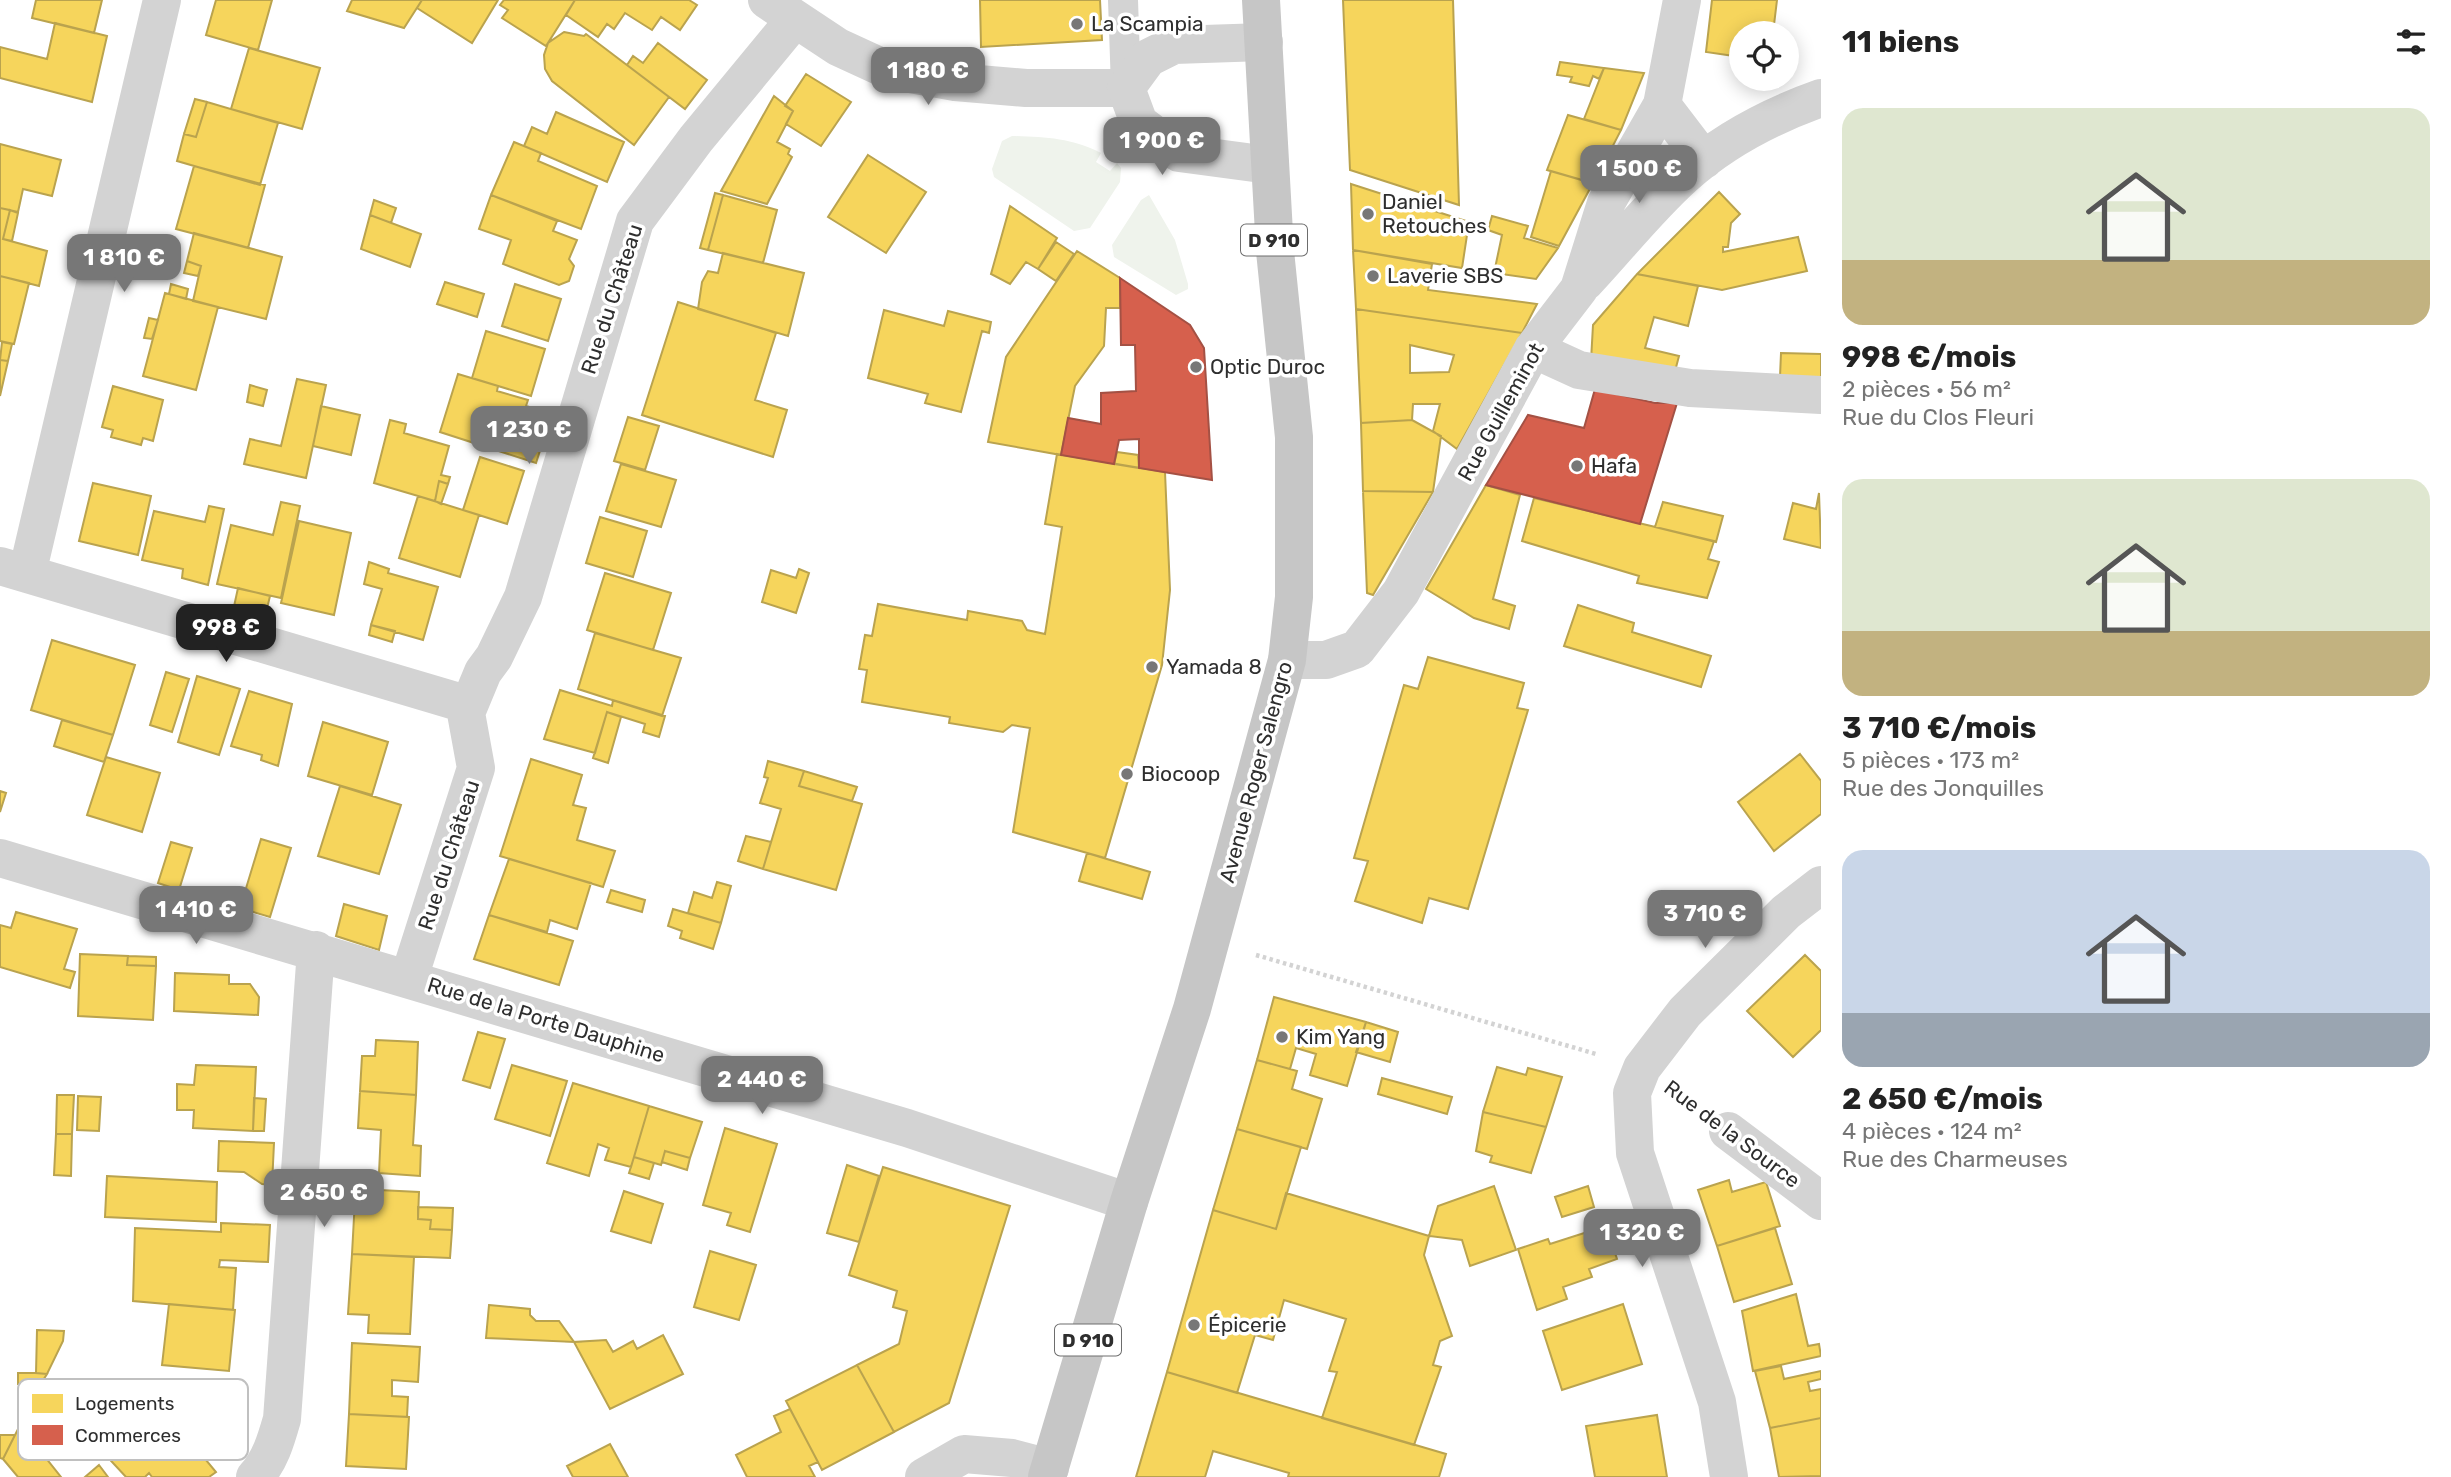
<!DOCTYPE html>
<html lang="fr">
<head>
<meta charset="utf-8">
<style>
	:root { --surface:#fff; --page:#f2f2f2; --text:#222; --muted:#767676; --accent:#777 }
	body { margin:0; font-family:Rubik,sans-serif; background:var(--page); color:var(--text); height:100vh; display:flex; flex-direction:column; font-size:26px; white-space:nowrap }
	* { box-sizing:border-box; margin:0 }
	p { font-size:23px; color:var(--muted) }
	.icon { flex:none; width:38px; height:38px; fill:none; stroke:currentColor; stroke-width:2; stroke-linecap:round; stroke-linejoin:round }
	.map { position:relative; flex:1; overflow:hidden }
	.details { display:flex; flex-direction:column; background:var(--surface); width:630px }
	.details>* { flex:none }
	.controls { position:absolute; left:1729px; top:21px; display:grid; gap:14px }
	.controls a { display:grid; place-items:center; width:70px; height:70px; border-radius:50%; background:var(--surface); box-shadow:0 4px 18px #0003; font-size:35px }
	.price { position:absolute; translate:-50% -60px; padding:0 16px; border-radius:14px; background:var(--accent); color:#fff; font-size:23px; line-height:46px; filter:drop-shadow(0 2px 4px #0008) }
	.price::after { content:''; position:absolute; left:50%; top:42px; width:21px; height:16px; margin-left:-10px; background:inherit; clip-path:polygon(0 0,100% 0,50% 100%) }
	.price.current { background:#222; color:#fff }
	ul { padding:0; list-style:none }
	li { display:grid; align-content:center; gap:14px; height:371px; padding:0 21px }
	li span { display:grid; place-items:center; height:217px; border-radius:21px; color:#555 }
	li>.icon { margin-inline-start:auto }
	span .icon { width:126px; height:126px; fill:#fffc; stroke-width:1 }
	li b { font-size:30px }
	h2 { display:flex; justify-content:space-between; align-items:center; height:84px; padding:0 21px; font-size:30px }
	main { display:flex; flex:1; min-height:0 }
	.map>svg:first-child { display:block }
</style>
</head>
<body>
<main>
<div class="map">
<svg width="1821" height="1477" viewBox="0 0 1821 1477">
	<rect width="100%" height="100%" fill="#fff"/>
	<!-- green -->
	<path fill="#eff3ec" d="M1012 136C1045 137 1071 138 1101 153L1096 162 1110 171 1117 163 1121 168 1120 182 1090 228 1074 231 994 177 992 169 1002 141Z
		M1149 195 1175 240 1188 284V289L1176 295 1114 257 1112 245 1141 200Z"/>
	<!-- homes -->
	<path fill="#f6d55c" stroke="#baa34e" stroke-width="2" fill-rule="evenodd" d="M36 0H102L94 33 32 18Z
		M216 0H272L258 50 206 35Z
		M352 0H422L404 28 347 11Z
		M422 0H498L472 43 417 8Z
		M504 0H575L546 46 502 18 508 10 500 5Z
		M575 0H689L697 5 680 30 661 17 652 30 625 13 614 29 607 24 598 37 566 15Z
		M980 0H1100L1102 40 981 47Z
		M1343 0H1453L1459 205 1350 170Z
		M1712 0H1777L1773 33H1741V57L1706 52Z
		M55 23 107 36 92 102 0 78V47L47 59Z
		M564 32 584 36 586 34 669 97 634 145 552 81 545 69 544 55 548 43Z
		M658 43 707 80 685 109 627 65 633 56 643 63Z
		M249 48 320 68 302 129 231 109Z
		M1560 62 1604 68 1599 79 1593 76 1589 86 1570 82 1572 77 1557 75Z
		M1604 68 1644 73 1621 130 1584 119Z
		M806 74 851 102 821 146 786 124 793 111 785 106Z
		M774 96 793 111 777 142 790 149 788 154 792 157 767 204 721 191Z
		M195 99 207 102 196 137 184 134Z
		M207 102 278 123 260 185 177 161 184 134 196 137Z
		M556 112 624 142 607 182 524 146 532 127 547 134Z
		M1568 115 1621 130 1599 173 1591 169 1585 181 1547 170Z
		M514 142 541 153 538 161 597 186 581 229 491 195Z
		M0 144 61 160 52 196 23 189 18 212 0 208Z
		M868 155 926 192 886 253 828 217Z
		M194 166 265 185 248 248 176 229Z
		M1551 171 1593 183 1559 246 1531 237Z
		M1351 184 1469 222 1462 268 1353 250Z
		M1719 192 1740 214 1731 223 1728 247H1723V252L1798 237 1807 271 1722 290 1637 274Z
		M715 193 723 195 708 250 700 248Z
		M491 195 557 221 553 231 577 240 569 259 574 266 569 281 559 285 503 264 511 240 479 229Z
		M723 195 777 210 763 263 708 250Z
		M374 200 396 208 391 223 370 215Z
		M1010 206 1057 238 1038 269 1026 262 1010 284 991 274Z
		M0 208 10 210 3 239 47 251 39 286 0 276Z
		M10 210 18 213 12 241 3 239Z
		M370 215 421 234 410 267 361 249Z
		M1492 216 1528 226 1524 238 1558 248 1536 279 1494 273 1502 235 1488 230Z
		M194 233 282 257 266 319 193 301 201 266 187 261Z
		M1056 242 1074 254 1056 281 1038 269Z
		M1353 250 1432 264 1428 290 1537 304 1522 333 1356 309Z
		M1077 251 1120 278V308H1106L1104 346 1075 386 1061 455 988 442 1006 357Z
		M723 253 804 273 788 336 698 309 702 282 708 271 718 273Z
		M187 261 201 266 198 276 184 273Z
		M1637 274 1698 286 1688 326 1654 317 1645 348 1679 356 1674 375 1591 361 1593 325Z
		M0 276 29 283 14 344 0 341Z
		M445 282 484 294 477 317 437 304Z
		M171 284 188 289 186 299 169 294Z
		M515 284 561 299 548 341 502 326Z
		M165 293 218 307 196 390 143 376Z
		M678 302 776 333 755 400 787 410 773 457 642 415Z
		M1356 309 1522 333 1457 449 1433 431 1440 404H1413L1412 420 1361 423ZM1410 345 1454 355 1449 372 1410 373Z
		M884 310 944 326 948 311 991 322 989 333 982 331 961 412 925 403 928 394 868 378Z
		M149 318 158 320 152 339 144 338Z
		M486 331 545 349 531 396 472 378Z
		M2 342 12 344 8 361 0 360Z
		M1781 353 1821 354V379L1780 377Z
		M0 360 8 361 0 396Z
		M458 374 498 386 497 391 528 400 526 406 552 414 536 463 440 432Z
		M297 379 326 385 306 478 244 464 250 439 281 446Z
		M250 385 267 390 263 406 247 402Z
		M113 386 163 400 153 441 143 438 141 445 111 437 113 430 102 427Z
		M321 406 360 415 351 455 313 446Z
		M628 417 659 426 645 470 614 461Z
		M390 420 406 424 404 433 449 446 441 475 450 477 448 484 439 481 435 501 374 483Z
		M1412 420 1441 436 1433 492 1363 491 1361 423Z
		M1117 452 1138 455 1139 468 1114 464Z
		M1057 454 1165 472 1170 590 1162 665 1105 858 1013 832 1030 728 1012 725 1003 732 949 723 950 717 862 702 867 670 859 669 865 635 872 636 878 604 967 620 968 611 1022 621 1027 630 1045 634 1062 527 1045 524Z
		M480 457 524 471 507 524 463 510Z
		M621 464 676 480 661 527 606 511Z
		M439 481 448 484 441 504 435 501Z
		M93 483 151 496 138 555 79 541Z
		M1486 485 1520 495 1493 599 1515 606 1509 629 1474 618 1426 589Z
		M1363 491 1433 492 1373 595 1367 593Z
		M1819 493 1821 548 1784 539 1793 503 1816 509Z
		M418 496 479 515 460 577 399 558Z
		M1534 498 1714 541 1708 559 1719 562 1707 598 1637 583 1639 576 1522 541Z
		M281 502 300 506 281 598 217 584 231 525 273 535Z
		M1663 502 1723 516 1716 542 1655 527Z
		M209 506 224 509 208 585 182 578 183 569 142 560 154 511 205 522Z
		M600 517 647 531 633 577 586 563Z
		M299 521 351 533 334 615 281 603Z
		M369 562 389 569 388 573 438 587 423 640 371 625 382 589 364 584Z
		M799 569 809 573 796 613 762 602 771 570 796 578Z
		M605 573 671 593 653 650 587 630Z
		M238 588 270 596 264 621 233 611Z
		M1578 605 1634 623 1632 632 1711 656 1701 687 1564 646Z
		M371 625 395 631 392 642 369 635Z
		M595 633 681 658 662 716 578 689Z
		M52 640 135 665 113 735 31 710Z
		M1428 657 1524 683 1517 708 1528 710 1468 909 1429 898 1422 923 1355 901 1368 861 1354 858 1404 685 1418 689Z
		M166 672 189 679 172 732 150 725Z
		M197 676 240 689 219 755 178 742Z
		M560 690 612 706 613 700 665 716 659 737 643 732 645 724 607 712 595 753 544 739Z
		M249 691 292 704 278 766 261 760 262 755 231 746Z
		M607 712 621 717 608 763 593 758Z
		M62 720 113 735 104 762 54 746Z
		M323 722 388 742 372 795 308 776Z
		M1800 754 1821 781V814L1774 851 1738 802Z
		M106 757 160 773 142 832 87 815Z
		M531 759 582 775 573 805 586 808 577 840 615 851 603 887 500 856Z
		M768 761 804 771 799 786 862 804 836 890 763 869 781 809 760 803 768 778 764 777Z
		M804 771 857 787 852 801 799 786Z
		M340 786 401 805 379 874 318 856Z
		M0 791 6 793 0 812Z
		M746 836 771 842 763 869 738 861Z
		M261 839 291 848 270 917 240 908Z
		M171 842 192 848 179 890 158 883Z
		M1087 853 1150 872 1142 899 1079 881Z
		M509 859 591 883 577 929 550 920 547 932 489 915Z
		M717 882 731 886 721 923 688 913 694 892 712 898Z
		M611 890 645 900 642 912 607 902Z
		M344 904 387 916 379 950 336 936Z
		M673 909 721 923 713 949 680 938 682 931 668 926Z
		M16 912 77 929 64 969 75 972 70 988 0 967V925L11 928Z
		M489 915 573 941 559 985 474 959Z
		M80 954 128 956 127 965 156 966 153 1020 78 1016Z
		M1805 955 1821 971V1030L1793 1057 1747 1011Z
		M128 956 156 957V966L127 965Z
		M175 973 229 975V984H250L259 997 258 1015 174 1011Z
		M1274 997 1366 1022 1347 1086 1310 1075 1316 1054 1296 1048 1290 1069 1257 1060Z
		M1366 1022 1398 1032 1390 1062 1356 1052Z
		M478 1032 505 1039 490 1088 463 1080Z
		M376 1040 418 1042 416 1095 360 1091 362 1056H375Z
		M1257 1060 1297 1071 1292 1089 1322 1099 1307 1149 1237 1129Z
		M196 1065 256 1067 253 1131 193 1128 194 1110H177V1084L194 1085Z
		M512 1065 567 1081 550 1136 495 1119Z
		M1497 1067 1526 1075 1528 1068 1562 1077 1546 1127 1483 1112Z
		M1382 1078 1452 1097 1447 1114 1378 1094Z
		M573 1083 649 1106 631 1167 605 1160 609 1148 598 1144 589 1176 547 1163Z
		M360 1091 416 1095 413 1145 421 1146 420 1176 379 1173 381 1130 358 1128Z
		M57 1095H74L72 1134H56Z
		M78 1096 101 1097 99 1131 77 1130Z
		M254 1098 266 1099 264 1131H253Z
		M649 1106 702 1122 690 1158 665 1151 661 1165 634 1157Z
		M1483 1112 1546 1127 1531 1173 1490 1162 1492 1156 1476 1151Z
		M725 1128 777 1144 750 1232 727 1225 731 1213 703 1205Z
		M1237 1129 1301 1147 1276 1229 1213 1210Z
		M56 1134H72L71 1176 54 1175Z
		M219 1141 274 1143 272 1185 262 1184 244 1172 218 1171Z
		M665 1151 690 1158 687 1170 662 1162Z
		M634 1157 654 1163 649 1179 629 1173Z
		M847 1165 879 1176 859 1242 827 1233Z
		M883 1167 1010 1206 949 1403 894 1432 857 1365 899 1344 907 1311 893 1307 897 1291 849 1275Z
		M107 1176 217 1182 216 1222 105 1217Z
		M1729 1180 1732 1192 1766 1182 1780 1226 1717 1246 1698 1190Z
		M1494 1186 1516 1250 1470 1266 1462 1240 1429 1236 1438 1206Z
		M1588 1186 1594 1207 1562 1217 1555 1197Z
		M379 1190 419 1192 418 1219 431 1220 430 1229 452 1230 450 1258 352 1254 355 1199 379 1200Z
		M624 1191 663 1204 651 1243 611 1231Z
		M1286 1193 1429 1236 1424 1255 1452 1336 1440 1341 1433 1365 1441 1367 1414 1445 1322 1418 1337 1372 1329 1371 1346 1319 1284 1300 1273 1340 1255 1335 1237 1393 1167 1372 1213 1210 1276 1229Z
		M418 1207 453 1208 452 1230 430 1229 431 1220 418 1219Z
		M221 1223 270 1225 268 1262 220 1260 219 1267 236 1268 233 1310 133 1301 135 1228 221 1232Z
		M1606 1226 1617 1259 1589 1269 1592 1277 1563 1287 1567 1299 1537 1310 1518 1249 1548 1239 1550 1244Z
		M1775 1228 1792 1284 1734 1302 1717 1246Z
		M710 1251 756 1265 739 1320 694 1307Z
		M352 1254 414 1257 410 1334 368 1333 369 1315 348 1314Z
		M1796 1294 1808 1346 1819 1344 1821 1356 1753 1371 1742 1311Z
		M169 1304 235 1310 229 1371 162 1365Z
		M1623 1304 1642 1364 1562 1390 1543 1331Z
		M489 1305 530 1309V1315L536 1321H559L574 1342 486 1338Z
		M37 1330 64 1331 63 1341 47 1374 36 1373Z
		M663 1335 683 1374 610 1409 574 1342 606 1340 613 1352 633 1341 637 1349Z
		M352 1343 420 1347 418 1382 392 1380V1396L408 1397 407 1417 349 1414Z
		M857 1365 894 1432 822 1470 786 1401Z
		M1781 1366 1784 1379 1821 1371V1379L1808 1382 1810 1391 1821 1389V1418L1770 1428 1755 1371Z
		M1167 1372 1446 1454 1439 1477H1288L1289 1473 1213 1451 1205 1477H1136Z
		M18 1373H36L47 1374 40 1385 18 1384Z
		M134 1379 191 1407 187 1408 181 1430 216 1472 209 1477H152L149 1473 145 1477H126L62 1408 84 1387 127 1433 141 1420 138 1409 140 1384Z
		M40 1385 61 1407 34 1443 61 1477H18L3 1459Z
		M790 1409 818 1462 809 1466 815 1477H747L736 1455 781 1432 774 1416Z
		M349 1414 409 1417 406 1469 346 1466Z
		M1657 1415 1667 1477H1595L1586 1426Z
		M1821 1418V1476L1779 1477 1770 1428Z
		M0 1435H15L3 1459 0 1458Z
		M610 1444 628 1477H573L567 1466Z
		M99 1465 108 1477H85Z"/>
	<!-- shops -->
	<path fill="#d6604d" stroke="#a45144" stroke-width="2" d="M1120 278 1190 325 1204 348 1212 480 1139 468V439L1119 440 1114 464 1061 455 1068 418 1101 424V393L1136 391 1135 345H1121Z
		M1595 389 1655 403H1677L1640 524 1486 485 1528 415 1584 428Z"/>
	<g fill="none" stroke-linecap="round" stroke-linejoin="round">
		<!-- path -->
		<path stroke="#d3d3d3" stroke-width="4.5" stroke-dasharray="3.5 3.5" stroke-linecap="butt" d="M1256 955 1596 1054"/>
		<!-- service -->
		<path stroke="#d3d3d3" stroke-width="30" d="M1123 0 1126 88"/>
		<!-- minor -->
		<path stroke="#d3d3d3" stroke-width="38" d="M767 0 838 47 888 70 955 82 1026 88H1126
			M1662 105 1704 160
			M1585 282C1618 247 1649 207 1685 175 1723 141 1773 115 1821 98
			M1533 349 1579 370 1690 388 1821 395
			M0 566 469 705
			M27 574 162 0
			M1287 660H1326L1357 649 1401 592 1533 349 1579 289 1606 203 1662 105 1682 0
			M0 858 907 1128 1129 1202
			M409 978 476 768 466 713 483 672 494 657 523 597 635 221 696 139 795 19
			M1728 1131 1821 1201
			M255 1477C270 1461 276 1440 282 1419L316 950
			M924 1477 964 1454 1012 1458 1050 1468
			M1729 1477 1717 1402 1635 1153 1632 1093 1642 1068 1685 1012 1786 912 1821 885"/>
		<!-- tertiary -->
		<path stroke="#d3d3d3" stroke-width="38" d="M1264 42 1174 45 1148 58 1126 88 1139 123 1179 153 1269 165"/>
		<!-- primary -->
		<path stroke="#c6c6c6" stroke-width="38" d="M1047 1477 1129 1202 1192 1009 1287 660 1294 597V437L1275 251 1261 0"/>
	</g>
	<!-- markers -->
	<g fill="#777" stroke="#fff" stroke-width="2.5">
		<circle cx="1077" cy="24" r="7"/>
		<circle cx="1368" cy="214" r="7"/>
		<circle cx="1373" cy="276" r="7"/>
		<circle cx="1196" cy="367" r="7"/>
		<circle cx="1577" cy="466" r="7"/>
		<circle cx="1152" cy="667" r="7"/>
		<circle cx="1127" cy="774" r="7"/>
		<circle cx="1282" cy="1037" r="7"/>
		<circle cx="1194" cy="1325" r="7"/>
	</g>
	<g text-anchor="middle" stroke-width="7" stroke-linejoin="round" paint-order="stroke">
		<!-- shield labels -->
		<g fill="#fff" stroke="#6d6d6d" stroke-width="2">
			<rect x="1241" y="224.5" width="66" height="31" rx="5"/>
			<rect x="1055" y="1324.5" width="66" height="31" rx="5"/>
		</g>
		<g font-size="19" font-weight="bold" fill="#2e2e2e">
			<text x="1274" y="247">D 910</text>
			<text x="1088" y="1347">D 910</text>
		</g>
		<!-- poi labels -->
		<g font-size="21" fill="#2e2e2e" stroke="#fff" text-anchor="start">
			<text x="1091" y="31">La Scampia</text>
			<text x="1382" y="209">Daniel<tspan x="1382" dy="24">Retouches</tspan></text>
			<text x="1387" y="283">Laverie SBS</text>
			<text x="1210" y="374">Optic Duroc</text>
			<text x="1591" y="473">Hafa</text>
			<text x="1166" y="674">Yamada 8</text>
			<text x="1141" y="781">Biocoop</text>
			<text x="1296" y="1044">Kim Yang</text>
			<text x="1208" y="1332">Épicerie</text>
		</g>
		<!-- street labels -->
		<g font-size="21" fill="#2e2e2e" stroke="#fff">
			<text transform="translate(612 299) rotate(-72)" y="7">Rue du Château</text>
			<text transform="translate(1501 412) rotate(-61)" y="7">Rue Guilleminot</text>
			<text transform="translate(1256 772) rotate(-75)" y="7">Avenue Roger Salengro</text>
			<text transform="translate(449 855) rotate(-72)" y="7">Rue du Château</text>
			<text transform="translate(546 1020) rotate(17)" y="7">Rue de la Porte Dauphine</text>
			<text transform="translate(1732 1134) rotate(37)" y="7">Rue de la Source</text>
		</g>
	</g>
	<!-- legend -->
	<rect x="18" y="1379" width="230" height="81" rx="10" fill="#fff" stroke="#c0c0c0" stroke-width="2"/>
	<rect x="32" y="1394" width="31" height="19" fill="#f6d55c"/>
	<rect x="32" y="1425" width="31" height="20" fill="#d6604d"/>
	<g font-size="19" fill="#2e2e2e">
		<text x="75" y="1410">Logements</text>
		<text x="75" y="1442">Commerces</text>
	</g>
</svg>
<div class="controls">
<a><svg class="icon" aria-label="locate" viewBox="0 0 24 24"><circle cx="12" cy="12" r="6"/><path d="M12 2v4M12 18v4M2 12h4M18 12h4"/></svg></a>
</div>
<b class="price" style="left:928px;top:107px">1 180 €</b>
<b class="price" style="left:1162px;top:177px">1 900 €</b>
<b class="price" style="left:1639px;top:205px">1 500 €</b>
<b class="price" style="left:124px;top:294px">1 810 €</b>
<b class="price" style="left:529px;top:466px">1 230 €</b>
<b class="price current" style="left:226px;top:664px">998 €</b>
<b class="price" style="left:196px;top:946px">1 410 €</b>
<b class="price" style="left:1705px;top:950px">3 710 €</b>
<b class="price" style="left:762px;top:1116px">2 440 €</b>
<b class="price" style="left:324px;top:1229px">2 650 €</b>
<b class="price" style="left:1642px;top:1269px">1 320 €</b>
</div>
<section class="details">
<h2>11 biens<svg class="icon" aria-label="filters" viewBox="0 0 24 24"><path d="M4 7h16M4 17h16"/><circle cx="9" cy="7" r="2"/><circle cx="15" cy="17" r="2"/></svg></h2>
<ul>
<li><span style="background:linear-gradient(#dfe7d0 70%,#c2b280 0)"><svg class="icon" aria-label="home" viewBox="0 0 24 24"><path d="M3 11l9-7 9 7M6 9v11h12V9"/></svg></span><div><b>998 €/mois</b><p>2 pièces · 56 m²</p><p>Rue du Clos Fleuri</p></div></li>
<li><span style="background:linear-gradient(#dfe7d0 70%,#c2b280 0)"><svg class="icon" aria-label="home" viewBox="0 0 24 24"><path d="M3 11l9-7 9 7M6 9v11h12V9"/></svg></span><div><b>3 710 €/mois</b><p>5 pièces · 173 m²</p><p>Rue des Jonquilles</p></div></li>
<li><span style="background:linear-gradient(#c9d6e8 75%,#9aa5b1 0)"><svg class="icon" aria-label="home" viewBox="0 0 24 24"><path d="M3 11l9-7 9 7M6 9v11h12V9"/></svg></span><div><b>2 650 €/mois</b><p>4 pièces · 124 m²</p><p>Rue des Charmeuses</p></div></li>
</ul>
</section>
</main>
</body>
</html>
